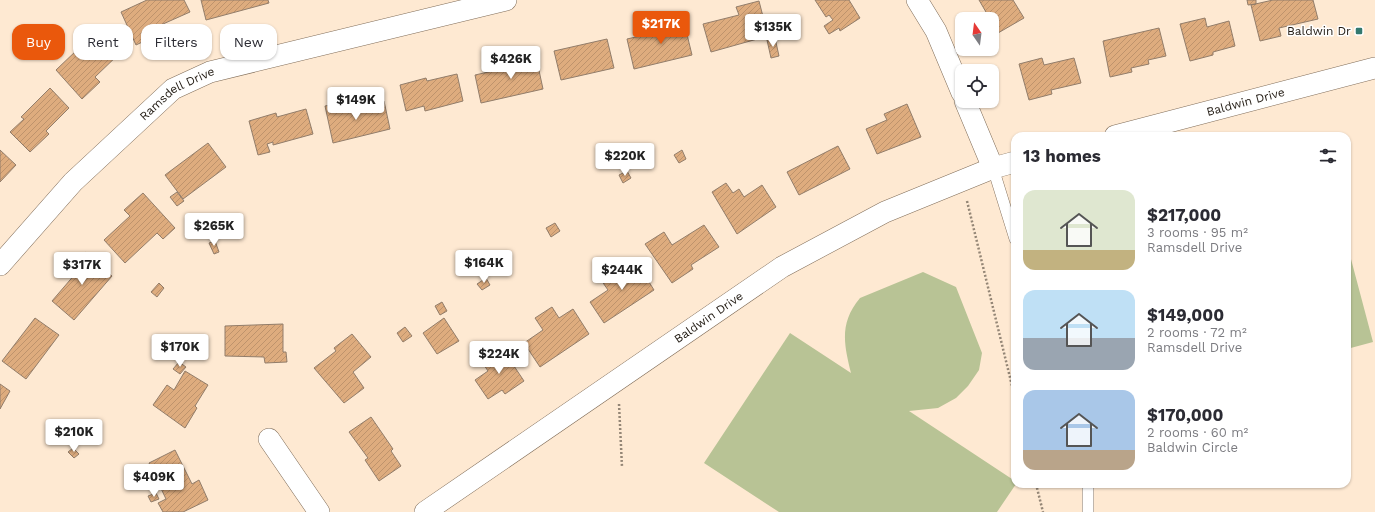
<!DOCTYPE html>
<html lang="en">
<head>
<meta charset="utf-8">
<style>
	:root { --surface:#fff; --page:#f2f2f3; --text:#2b2b33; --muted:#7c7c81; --accent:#ea580c }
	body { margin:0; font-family:"Work Sans",sans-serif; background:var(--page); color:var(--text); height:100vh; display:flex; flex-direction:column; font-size:15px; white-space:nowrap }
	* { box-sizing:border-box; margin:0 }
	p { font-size:13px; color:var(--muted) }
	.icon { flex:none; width:22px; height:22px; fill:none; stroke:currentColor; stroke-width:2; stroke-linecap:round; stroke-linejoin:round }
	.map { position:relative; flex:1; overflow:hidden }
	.sheet { position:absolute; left:1011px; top:132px; width:340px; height:356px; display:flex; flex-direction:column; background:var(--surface); border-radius:12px; box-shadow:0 1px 3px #0004 }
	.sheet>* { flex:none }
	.guide { position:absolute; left:12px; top:24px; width:380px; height:36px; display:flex; gap:8px }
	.needle { width:26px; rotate:346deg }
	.fabs { position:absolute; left:955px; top:12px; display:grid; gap:8px }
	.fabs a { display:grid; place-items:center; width:44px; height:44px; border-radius:8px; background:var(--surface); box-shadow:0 1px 3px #0004; font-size:20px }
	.price { position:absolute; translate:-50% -34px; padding:0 9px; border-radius:4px; background:#fff; color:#222; font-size:13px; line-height:26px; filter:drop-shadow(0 1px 2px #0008) }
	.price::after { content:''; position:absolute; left:50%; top:24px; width:12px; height:9px; margin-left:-6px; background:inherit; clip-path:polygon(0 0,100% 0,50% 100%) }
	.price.selected { background:var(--accent); color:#fff }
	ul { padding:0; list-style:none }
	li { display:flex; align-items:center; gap:12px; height:100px; padding:0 12px }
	li span { display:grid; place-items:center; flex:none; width:112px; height:80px; border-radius:12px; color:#555 }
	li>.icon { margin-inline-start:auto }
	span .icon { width:48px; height:48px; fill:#fffc; stroke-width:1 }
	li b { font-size:17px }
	h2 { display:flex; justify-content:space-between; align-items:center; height:48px; padding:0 12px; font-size:17px }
	.pill { padding:0 14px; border-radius:12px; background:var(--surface); box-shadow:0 1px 3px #0004; font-size:14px; line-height:36px }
	.pill.selected { background:var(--accent); color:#fff }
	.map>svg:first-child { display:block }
</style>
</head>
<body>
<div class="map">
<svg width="1375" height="512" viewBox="0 0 1375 512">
	<defs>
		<pattern id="building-hatch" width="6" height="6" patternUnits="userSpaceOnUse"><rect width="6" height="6" fill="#deac7e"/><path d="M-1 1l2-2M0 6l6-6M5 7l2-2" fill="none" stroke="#be936c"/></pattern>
	</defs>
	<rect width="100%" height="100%" fill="#fee9d2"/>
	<!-- garden -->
	<path fill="#b8c395" d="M1347 244 1373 342 1347 349Z
		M923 272 956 287 982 353 979 370 968 386 956 398 938 408 909 411 1015 481 1016 484 997 512H779L704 463 790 333 851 373C844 345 839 323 860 298Z"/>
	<!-- building -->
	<path fill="url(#building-hatch)" stroke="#927d6a" d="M147 0H184L190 12 154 28 157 35 136 45 121 12Z
		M201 0H268L269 3 206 20Z
		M815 0H849L860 18 840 31 839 28 829 34 824 26 833 20 829 15 826 17Z
		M979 0H1013L1024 18 998 33 992 19H990Z
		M1247 0H1256V4L1248 5Z
		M1273 0H1313L1318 19 1279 28 1281 36 1260 41 1251 5Z
		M759 1 768 36 711 52 703 24 739 15 736 7Z
		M683 18 692 55 634 69 627 39 662 31 660 24Z
		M1205 18 1207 27 1229 21 1235 46 1213 52V55L1190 61 1180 24Z
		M1159 28 1166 56 1148 60 1149 64 1131 68 1132 72 1110 77 1103 41Z
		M99 29 121 52 95 77 100 82 82 99 56 70Z
		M775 38 779 56 771 58 767 40Z
		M607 39 614 68 561 80 554 51Z
		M535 52 543 89 481 103 475 75 515 66 513 57Z
		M1042 58 1044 65 1074 58 1081 83 1051 90 1052 94 1029 100 1019 64Z
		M457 74 463 101 425 111 424 106 406 111 400 85 426 78 427 81Z
		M50 88 69 108 46 131 49 134 30 152 10 132 24 119 21 117Z
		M384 101 390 129 333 143 325 106 346 102 348 110Z
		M907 104 921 137 877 154 866 129 887 120 884 114Z
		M306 109 313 134 273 145V142L267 144 270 152 258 155 249 121 276 113 277 117Z
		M208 143 226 167 183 199 165 175Z
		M838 146 850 169 799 195 787 172Z
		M0 150 16 165 0 182Z
		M682 150 686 159 679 163 674 155Z
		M627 171 631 178 623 183 619 175Z
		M726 183 733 193 739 189 744 197 762 185 776 207 737 234 712 192Z
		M177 192 184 201 177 206 170 197Z
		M143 193 175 228 163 239 157 233 125 263 104 240 130 216 124 210Z
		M555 223 560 231 551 237 546 228Z
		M704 225 719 247 691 265 693 269 672 283 645 244 664 232 672 245Z
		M215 241 219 252 214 254 209 243Z
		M85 252 112 276 74 320 52 301 76 273 70 268Z
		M634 258 654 290 604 323 590 302 608 290 601 280Z
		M486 278 490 285 482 290 477 284Z
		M159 283 164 288 157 297 151 292Z
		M442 302 447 311 440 315 435 306Z
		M552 307 559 318 573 309 589 334 540 367 524 343 543 330 535 318Z
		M35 318 59 335 26 379 2 361Z
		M444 318 459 341 437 354 423 333Z
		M283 324V352H286L287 362 265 363 264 357 225 356V326Z
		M405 327 412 336 403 342 397 333Z
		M352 334 371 357 353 372 364 388 344 403 314 368 336 351 334 348Z
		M499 348 502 352 504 351 524 381 505 394 502 390 488 399 475 380 488 371 484 365 489 361 486 356Z
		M179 362 186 367 180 374 173 369Z
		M185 371 208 385 195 406 197 408 185 428 153 405 167 385 174 390Z
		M0 384 10 391 0 409Z
		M371 417 393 449 391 451 401 466 379 481 365 460 368 458 349 432Z
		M73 448 79 454 74 458 68 452Z
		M175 450 192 484 199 480 208 500 183 512H163L158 503 166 499 149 463Z
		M156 493 159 499 151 502 148 496Z"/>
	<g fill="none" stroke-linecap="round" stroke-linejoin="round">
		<!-- lane casing -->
		<g stroke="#806d59" stroke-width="12">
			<path id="lane" d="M993 168 1015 239
				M1088 484V512"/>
		</g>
		<!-- street casing -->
		<g stroke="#806d59" stroke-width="22">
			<g id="street">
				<path d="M917 0 936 31 962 93"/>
				<path d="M965 101 993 168"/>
				<path id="s1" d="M1115 136 1375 68"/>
				<path id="s2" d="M0 265 73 182 173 89 210 72 506 0"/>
				<path d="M269 439 319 512"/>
				<path id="s3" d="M425 512 782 267 885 212 993 168 1015 162"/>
			</g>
		</g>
		<!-- path -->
		<path stroke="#948676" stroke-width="2.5" stroke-dasharray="2 2" stroke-linecap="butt" d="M967 201 1015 398
			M619 404 622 467
			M1036 484 1043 512"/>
		<!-- lane -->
		<use href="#lane" stroke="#fff" stroke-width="11"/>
		<!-- street -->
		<use href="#street" stroke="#fff" stroke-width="21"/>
	</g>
	<!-- markers -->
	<rect fill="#33796f" stroke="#fff" stroke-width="1.5" x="1355" y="27" width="8" height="8" rx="2"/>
	<g text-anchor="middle" stroke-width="3" stroke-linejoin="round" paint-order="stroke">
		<!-- poi labels -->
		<g font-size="12" fill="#211a12" stroke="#fff" text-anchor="end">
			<text x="1351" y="35">Baldwin Dr</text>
		</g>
		<!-- street labels -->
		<g font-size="12" fill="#211a12" stroke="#fff">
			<text dy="4" stroke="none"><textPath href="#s2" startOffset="248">Ramsdell Drive</textPath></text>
			<text dy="4" stroke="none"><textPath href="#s1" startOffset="135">Baldwin Drive</textPath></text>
			<text dy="4" stroke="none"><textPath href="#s3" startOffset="344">Baldwin Drive</textPath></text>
		</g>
	</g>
</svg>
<div class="fabs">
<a><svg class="needle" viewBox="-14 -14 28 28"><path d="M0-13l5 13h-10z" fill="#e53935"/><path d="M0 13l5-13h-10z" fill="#7c7c81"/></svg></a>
<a><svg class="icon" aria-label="locate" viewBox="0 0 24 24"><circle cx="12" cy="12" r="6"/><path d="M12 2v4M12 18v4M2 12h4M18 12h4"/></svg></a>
</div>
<b class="price selected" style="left:661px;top:45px">$217K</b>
<b class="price" style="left:773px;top:48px">$135K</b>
<b class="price" style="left:511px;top:80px">$426K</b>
<b class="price" style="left:356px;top:121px">$149K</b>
<b class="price" style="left:625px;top:177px">$220K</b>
<b class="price" style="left:214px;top:247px">$265K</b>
<b class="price" style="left:484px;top:284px">$164K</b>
<b class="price" style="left:82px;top:286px">$317K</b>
<b class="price" style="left:622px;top:291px">$244K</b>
<b class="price" style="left:180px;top:368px">$170K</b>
<b class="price" style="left:499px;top:375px">$224K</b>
<b class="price" style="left:74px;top:453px">$210K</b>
<b class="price" style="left:154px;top:498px">$409K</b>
<div class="guide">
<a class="pill selected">Buy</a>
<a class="pill">Rent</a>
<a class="pill">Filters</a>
<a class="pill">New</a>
</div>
<section class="sheet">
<h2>13 homes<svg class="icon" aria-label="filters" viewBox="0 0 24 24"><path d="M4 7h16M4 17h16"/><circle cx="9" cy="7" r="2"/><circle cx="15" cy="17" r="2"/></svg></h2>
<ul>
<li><span style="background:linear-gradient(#dfe7d0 75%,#c2b280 0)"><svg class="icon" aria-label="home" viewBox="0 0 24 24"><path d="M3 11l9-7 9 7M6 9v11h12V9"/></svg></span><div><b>$217,000</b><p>3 rooms · 95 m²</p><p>Ramsdell Drive</p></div></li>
<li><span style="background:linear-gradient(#bfe0f5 60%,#9aa5b1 0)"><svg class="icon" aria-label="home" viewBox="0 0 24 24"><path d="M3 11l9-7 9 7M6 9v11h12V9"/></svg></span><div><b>$149,000</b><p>2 rooms · 72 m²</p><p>Ramsdell Drive</p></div></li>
<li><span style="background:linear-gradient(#a9c7e8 75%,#b9a48a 0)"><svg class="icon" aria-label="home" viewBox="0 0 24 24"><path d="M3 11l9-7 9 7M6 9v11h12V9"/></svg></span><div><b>$170,000</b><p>2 rooms · 60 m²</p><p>Baldwin Circle</p></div></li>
</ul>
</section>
</div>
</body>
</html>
